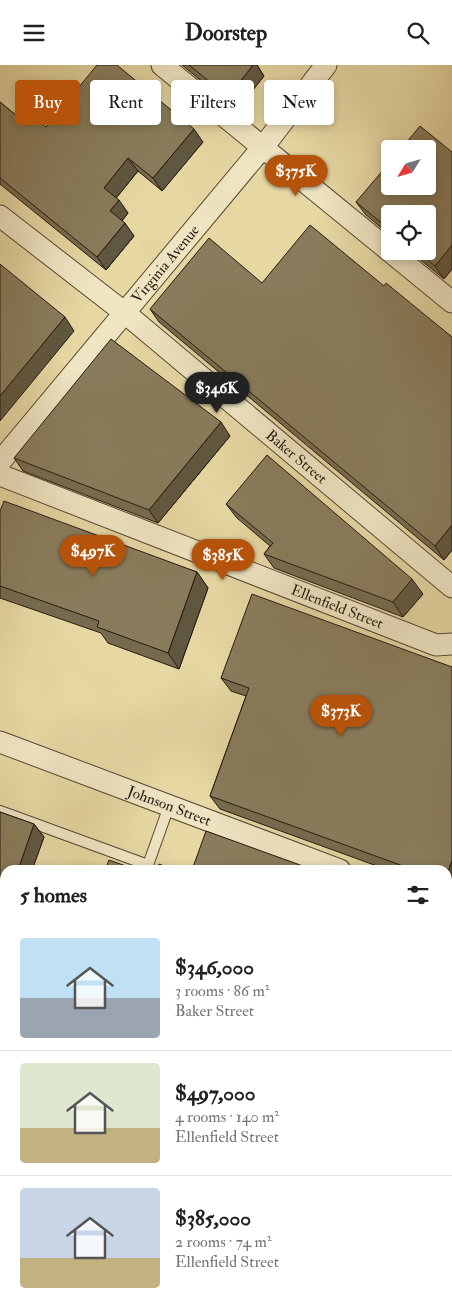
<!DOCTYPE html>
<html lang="en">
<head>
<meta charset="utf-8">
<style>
	:root { --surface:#fff; --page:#f6f6f6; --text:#202124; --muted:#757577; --line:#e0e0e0; --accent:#b45309 }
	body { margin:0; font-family:"IM FELL Double Pica",serif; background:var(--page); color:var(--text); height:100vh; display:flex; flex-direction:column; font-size:19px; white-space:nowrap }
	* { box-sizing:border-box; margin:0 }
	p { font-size:16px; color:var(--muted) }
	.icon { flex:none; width:28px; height:28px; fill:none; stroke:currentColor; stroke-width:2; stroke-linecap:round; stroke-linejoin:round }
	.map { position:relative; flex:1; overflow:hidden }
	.sheet { position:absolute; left:0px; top:800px; width:452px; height:446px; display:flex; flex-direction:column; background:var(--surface); border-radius:15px 15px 0 0; box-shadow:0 2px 8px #0003 }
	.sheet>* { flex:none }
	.banner { position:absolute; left:15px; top:15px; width:422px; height:45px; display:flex; gap:10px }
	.needle { width:32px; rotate:233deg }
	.buttons { position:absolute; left:381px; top:75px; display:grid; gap:10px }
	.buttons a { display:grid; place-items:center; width:55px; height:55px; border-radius:5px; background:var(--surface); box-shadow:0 2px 8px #0003; font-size:25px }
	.price { position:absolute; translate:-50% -42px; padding:0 11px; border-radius:18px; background:var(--accent); color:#fff; font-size:16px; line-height:32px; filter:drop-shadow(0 1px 2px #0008) }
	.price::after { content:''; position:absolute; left:50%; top:30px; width:15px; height:11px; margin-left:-8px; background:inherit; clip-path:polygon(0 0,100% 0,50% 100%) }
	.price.active { background:#222; color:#fff }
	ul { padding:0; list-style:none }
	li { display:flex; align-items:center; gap:15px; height:125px; padding:0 20px }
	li+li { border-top:1px solid var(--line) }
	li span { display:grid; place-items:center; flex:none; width:140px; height:100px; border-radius:5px; color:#555 }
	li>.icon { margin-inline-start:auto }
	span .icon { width:60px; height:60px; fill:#fffc; stroke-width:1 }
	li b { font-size:21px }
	h2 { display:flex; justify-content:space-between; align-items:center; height:60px; padding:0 20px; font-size:21px }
	.pill { padding:0 18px; border-radius:5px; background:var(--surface); box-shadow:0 2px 8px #0003; font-size:18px; line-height:45px }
	.pill.active { background:var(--accent); color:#fff }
	header { display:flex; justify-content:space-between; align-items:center; height:65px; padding:0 20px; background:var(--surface); font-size:22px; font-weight:700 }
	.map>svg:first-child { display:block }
</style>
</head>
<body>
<header><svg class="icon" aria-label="menu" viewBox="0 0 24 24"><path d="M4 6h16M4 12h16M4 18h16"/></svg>Doorstep<svg class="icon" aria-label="search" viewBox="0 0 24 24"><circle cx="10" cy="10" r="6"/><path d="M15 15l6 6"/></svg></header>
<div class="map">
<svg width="452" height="1246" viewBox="0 0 452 1246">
	<rect width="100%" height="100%" fill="#e6d7a3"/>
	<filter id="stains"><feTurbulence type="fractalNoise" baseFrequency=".004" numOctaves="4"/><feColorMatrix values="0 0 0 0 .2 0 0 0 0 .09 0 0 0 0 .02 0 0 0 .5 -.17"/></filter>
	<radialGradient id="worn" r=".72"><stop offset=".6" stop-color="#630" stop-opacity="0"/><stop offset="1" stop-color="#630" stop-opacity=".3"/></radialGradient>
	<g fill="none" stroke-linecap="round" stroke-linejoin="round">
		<!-- lane casing -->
		<g stroke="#554935" stroke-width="12">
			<path id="lane" d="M0 746 148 800 169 741"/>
		</g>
		<!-- street casing -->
		<g stroke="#554935" stroke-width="23">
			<g id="street">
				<path d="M162 0 452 237"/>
				<path id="s1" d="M0 151 125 248 452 522"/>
				<path id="s2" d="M0 397 267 77 326 0"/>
				<path id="s3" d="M0 410 436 580 452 579"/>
				<path id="s4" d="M0 677 340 805"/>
				<path d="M448 846 452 850"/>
				<path d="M0 933 5 935"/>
				<path d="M448 1175 452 1179"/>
				<path d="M104 1241 119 1246"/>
			</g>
		</g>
		<!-- secondary casing -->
		<g stroke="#251a10" stroke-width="29">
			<path id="secondary" d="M0 1203 5 1211
				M448 1240 452 1235
				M25 1241 28 1246"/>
		</g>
		<!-- lane -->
		<use href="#lane" stroke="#efe5c3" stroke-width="10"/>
		<!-- street -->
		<use href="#street" stroke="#efe5c3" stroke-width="21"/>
		<!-- secondary -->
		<use href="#secondary" stroke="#efe5c3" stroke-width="28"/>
	</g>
	<!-- wall -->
	<path fill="#766b4f" stroke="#251a10" d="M182 0H257L264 11 237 45Z
		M0 37 23 56 46 62 203 77 162 126 138 106 116 133 128 148 122 156 134 171 106 205 0 119Z
		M452 87V204L444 214 410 186H428L390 149V170L366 150 356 137Z
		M262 218 384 221 452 272V485L444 495 159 257 150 244Z
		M230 371 158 458 23 406 14 393Z
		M226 439 423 529 403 552 274 503 264 489 270 481 237 453Z
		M0 446 197 507 208 523 179 604 108 578 101 568 0 533Z
		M452 602V829L448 827V805H388L220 744 210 731 246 631 231 626 221 613Z
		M0 747 34 759 44 772 32 805H5V920L0 918Z
		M448 886 452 890V1044L448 1040Z
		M0 1039 5 1041V1079L0 1077Z"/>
	<!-- shaded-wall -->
	<path fill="#605740" stroke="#251a10" d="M253 0H257L264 11 237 45 228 32Z
		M194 64 203 77 162 126 153 113Z
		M128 93 138 106 113 137 104 123Z
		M119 135 128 148 119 159 110 146Z
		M125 158 134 171 106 205 97 192Z
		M452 180V204L444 214 435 201Z
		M65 252 74 266 0 356V331Z
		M221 357 230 371 158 458 149 445Z
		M452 460V485L444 495 435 481Z
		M197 507 208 523 179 604 168 588Z
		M412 514 423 529 403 552 393 537Z
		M34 759 44 772 32 805H18Z
		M452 795V827L448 820V807Z
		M5 960V997L0 1010V973Z"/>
	<!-- building -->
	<path fill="#897c5c" stroke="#251a10" d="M97 0H117L194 64 153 113 128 93 104 123 119 135 110 146 125 158 97 192 0 113V37L23 56 29 49 46 62Z
		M189 0H253L228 32Z
		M420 61 452 87V180L435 201 417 186H428V149H390V165L356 137 390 97V121H428V84H401Z
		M310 160 384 221 386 218 452 272V460L435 481 150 244 209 173 262 218Z
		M0 199 65 252 0 331Z
		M111 274 221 357 149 445 14 393Z
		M267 390 412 514 393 537 264 489 273 478 226 439Z
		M4 436 197 507 168 588 97 562 99 556 0 521V446Z
		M252 529 452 602V795L448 807V805H414L210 731 249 623 221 613Z
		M0 747 34 759 18 805H5V910L0 908Z
		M206 766 314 805H192Z
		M109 795 137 805H105Z
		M159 799 174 805H157Z
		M448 886 452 890V1039L448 1035Z
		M0 954 5 956V960L0 973Z
		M0 1039 5 1041V1069L0 1067Z
		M55 1241H70L83 1246H58Z
		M300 1241H326L331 1246H296Z"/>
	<g text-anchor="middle" stroke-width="4" stroke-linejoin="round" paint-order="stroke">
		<!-- street labels -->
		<g font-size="15" fill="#251a10" stroke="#efe5c3">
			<text dy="5" stroke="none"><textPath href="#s2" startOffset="258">Virginia Avenue</textPath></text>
			<text dy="5" stroke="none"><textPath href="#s1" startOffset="382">Baker Street</textPath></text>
			<text dy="5" stroke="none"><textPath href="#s3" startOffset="362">Ellenfield Street</textPath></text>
			<text dy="5" stroke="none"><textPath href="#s4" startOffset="181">Johnson Street</textPath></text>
		</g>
	</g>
	<rect width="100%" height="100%" filter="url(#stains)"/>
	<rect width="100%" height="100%" fill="url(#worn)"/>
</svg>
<div class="buttons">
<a><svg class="needle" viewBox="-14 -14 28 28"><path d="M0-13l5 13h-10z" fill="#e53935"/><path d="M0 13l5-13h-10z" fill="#757577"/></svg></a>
<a><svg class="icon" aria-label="locate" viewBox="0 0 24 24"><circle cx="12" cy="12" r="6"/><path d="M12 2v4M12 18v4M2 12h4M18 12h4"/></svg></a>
</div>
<b class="price" style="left:296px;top:132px">$375K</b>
<b class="price active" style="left:217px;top:349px">$346K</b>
<b class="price" style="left:93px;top:512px">$497K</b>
<b class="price" style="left:223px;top:516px">$385K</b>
<b class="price" style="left:341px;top:672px">$373K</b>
<div class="banner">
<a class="pill active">Buy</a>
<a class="pill">Rent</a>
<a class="pill">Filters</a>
<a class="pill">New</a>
</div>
<section class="sheet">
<h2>5 homes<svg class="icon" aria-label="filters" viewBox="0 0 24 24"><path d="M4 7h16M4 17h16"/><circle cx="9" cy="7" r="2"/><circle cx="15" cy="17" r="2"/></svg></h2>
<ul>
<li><span style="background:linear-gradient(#bfe0f5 60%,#9aa5b1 0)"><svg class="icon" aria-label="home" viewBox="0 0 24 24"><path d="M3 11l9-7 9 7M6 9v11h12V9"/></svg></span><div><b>$346,000</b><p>3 rooms · 86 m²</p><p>Baker Street</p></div></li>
<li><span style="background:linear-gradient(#dfe7d0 65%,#c2b280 0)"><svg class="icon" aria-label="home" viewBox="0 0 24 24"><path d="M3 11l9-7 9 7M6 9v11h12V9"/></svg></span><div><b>$497,000</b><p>4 rooms · 140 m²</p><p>Ellenfield Street</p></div></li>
<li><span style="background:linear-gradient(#c9d6e8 70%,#c2b280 0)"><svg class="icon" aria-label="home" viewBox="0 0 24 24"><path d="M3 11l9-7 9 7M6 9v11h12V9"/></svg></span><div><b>$385,000</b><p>2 rooms · 74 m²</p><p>Ellenfield Street</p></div></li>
</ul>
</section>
</div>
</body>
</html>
